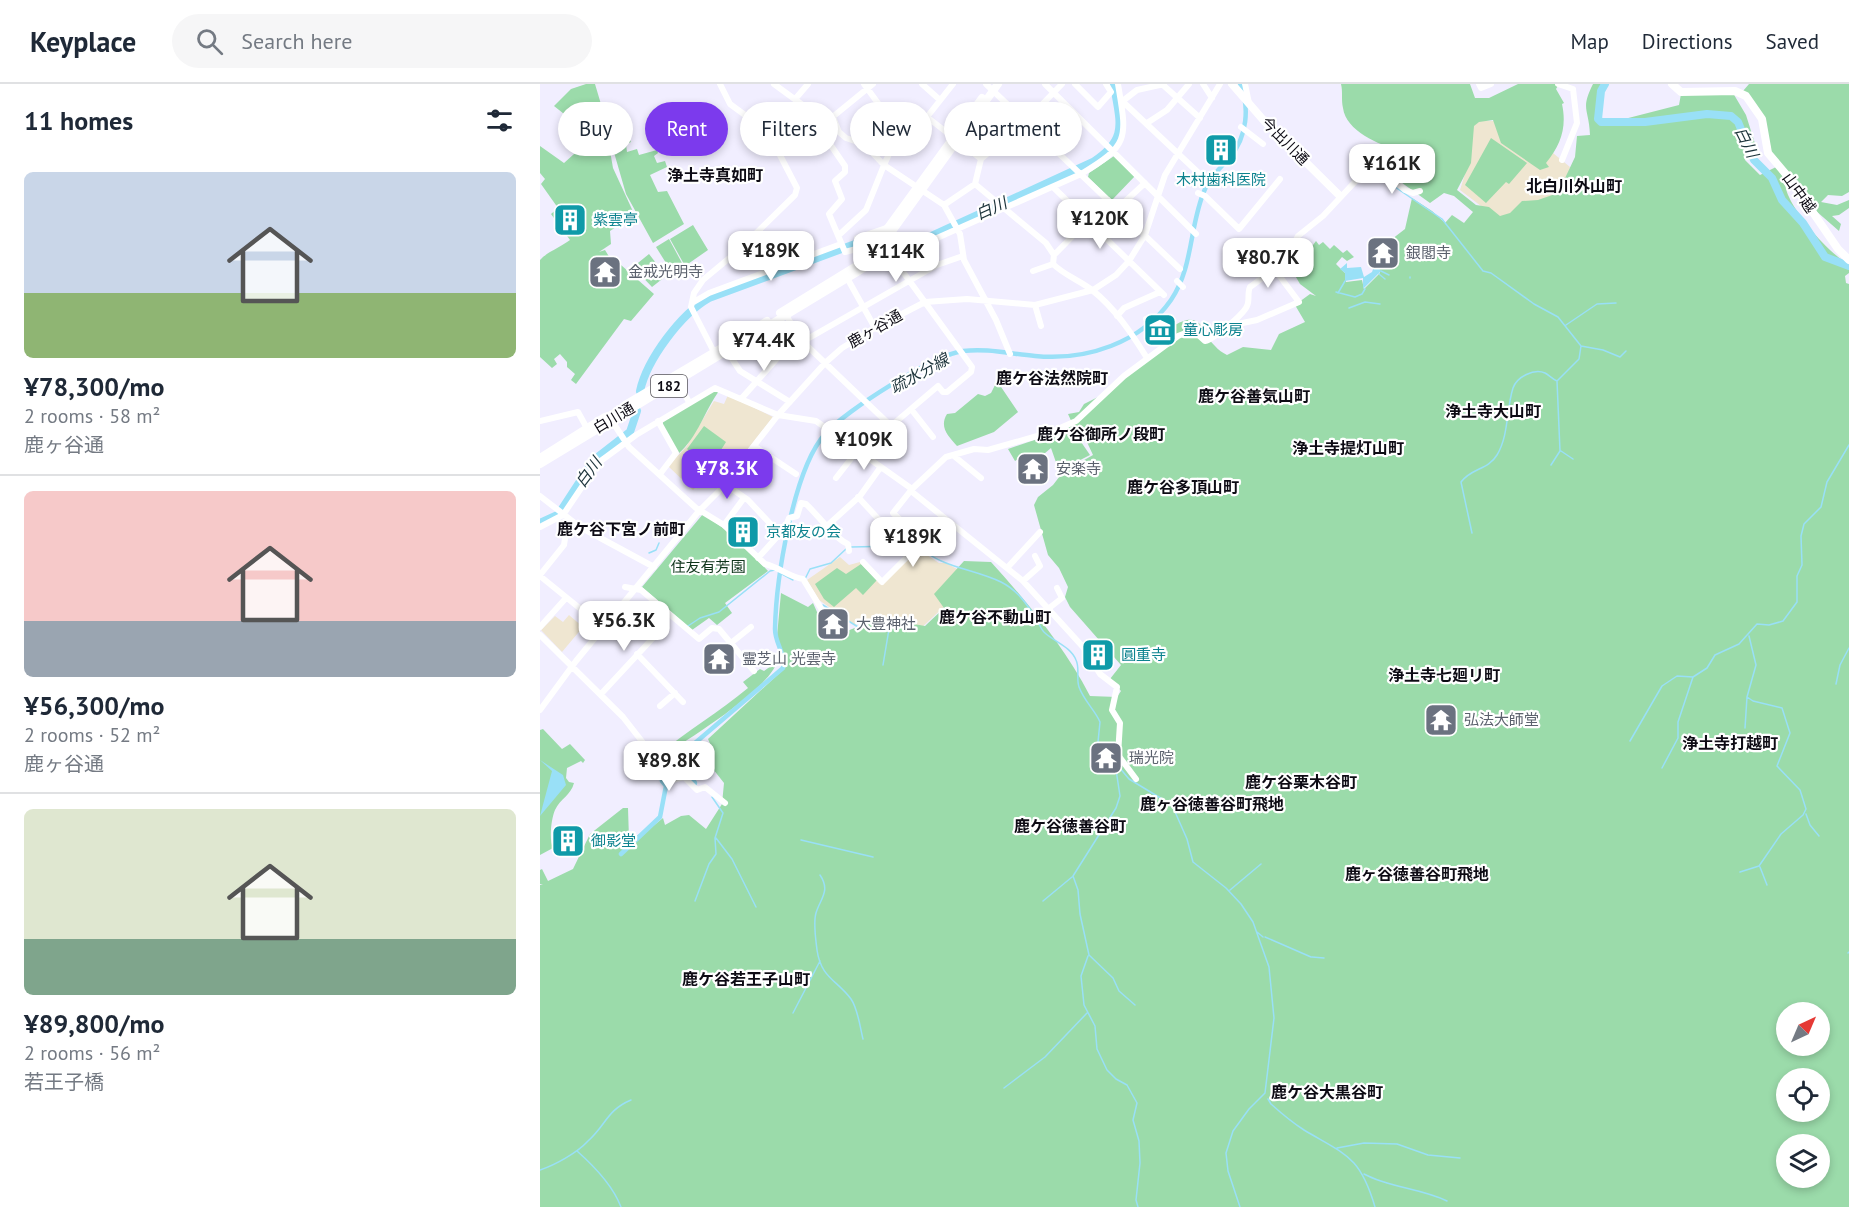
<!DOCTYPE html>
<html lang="en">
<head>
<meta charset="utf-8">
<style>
	:root { --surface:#fff; --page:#f6f6f7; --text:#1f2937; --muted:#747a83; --line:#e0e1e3; --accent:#7c3aed }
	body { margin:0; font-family:"PT Sans","Noto Sans JP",sans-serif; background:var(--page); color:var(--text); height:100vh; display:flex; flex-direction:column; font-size:22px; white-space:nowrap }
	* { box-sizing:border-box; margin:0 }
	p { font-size:20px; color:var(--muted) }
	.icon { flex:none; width:33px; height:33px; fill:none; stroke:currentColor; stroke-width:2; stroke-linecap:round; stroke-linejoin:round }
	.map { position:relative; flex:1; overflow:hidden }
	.panel { display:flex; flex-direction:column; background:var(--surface); width:540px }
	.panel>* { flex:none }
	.guide { position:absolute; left:18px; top:18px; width:570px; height:54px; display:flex; gap:12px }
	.needle { width:39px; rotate:44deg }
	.fabs { position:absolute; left:1236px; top:918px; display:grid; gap:12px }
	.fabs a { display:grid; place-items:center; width:54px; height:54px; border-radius:50%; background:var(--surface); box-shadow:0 3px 9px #0003; font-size:30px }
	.price { position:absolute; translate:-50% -51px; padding:0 14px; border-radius:12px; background:#fff; color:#222; font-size:20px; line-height:39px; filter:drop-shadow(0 2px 3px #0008) }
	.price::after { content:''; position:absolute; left:50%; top:36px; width:18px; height:14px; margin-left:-9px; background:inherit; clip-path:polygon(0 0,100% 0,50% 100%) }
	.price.selected { background:var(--accent); color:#fff }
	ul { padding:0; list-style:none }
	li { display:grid; align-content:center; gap:12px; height:318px; padding:0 24px }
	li+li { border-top:2px solid var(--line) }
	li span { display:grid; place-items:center; height:186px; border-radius:9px; color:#555 }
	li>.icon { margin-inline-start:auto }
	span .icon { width:108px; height:108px; fill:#fffc; stroke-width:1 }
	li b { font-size:26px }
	h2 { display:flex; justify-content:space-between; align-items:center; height:72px; padding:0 24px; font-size:26px }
	.chip { padding:0 21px; border-radius:27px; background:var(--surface); box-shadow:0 3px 9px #0003; font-size:21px; line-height:54px }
	.chip.selected { background:var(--accent); color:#fff }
	header { display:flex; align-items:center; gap:36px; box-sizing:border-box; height:84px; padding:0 30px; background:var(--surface); border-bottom:2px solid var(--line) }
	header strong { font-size:28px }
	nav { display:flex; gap:33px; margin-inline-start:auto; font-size:21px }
	.search { width:420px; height:54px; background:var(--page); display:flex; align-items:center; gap:15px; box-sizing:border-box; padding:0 21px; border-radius:33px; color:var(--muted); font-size:22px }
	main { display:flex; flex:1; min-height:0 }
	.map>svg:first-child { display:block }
</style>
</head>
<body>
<header>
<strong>Keyplace</strong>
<div class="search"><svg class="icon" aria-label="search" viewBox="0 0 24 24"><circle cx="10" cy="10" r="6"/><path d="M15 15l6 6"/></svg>Search here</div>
<nav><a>Map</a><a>Directions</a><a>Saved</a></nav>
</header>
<main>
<section class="panel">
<h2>11 homes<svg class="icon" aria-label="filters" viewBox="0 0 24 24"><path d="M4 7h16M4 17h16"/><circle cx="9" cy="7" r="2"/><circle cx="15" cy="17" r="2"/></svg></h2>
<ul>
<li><span style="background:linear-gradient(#c9d6e8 65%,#8fb573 0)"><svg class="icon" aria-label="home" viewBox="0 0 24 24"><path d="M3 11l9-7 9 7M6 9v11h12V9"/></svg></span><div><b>¥78,300/mo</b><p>2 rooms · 58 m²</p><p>鹿ヶ谷通</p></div></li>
<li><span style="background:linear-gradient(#f6c9c9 70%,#9aa5b1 0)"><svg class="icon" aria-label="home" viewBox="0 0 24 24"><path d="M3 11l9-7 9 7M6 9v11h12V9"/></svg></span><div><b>¥56,300/mo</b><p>2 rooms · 52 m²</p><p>鹿ヶ谷通</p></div></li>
<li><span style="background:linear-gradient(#dfe7d0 70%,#7fa58c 0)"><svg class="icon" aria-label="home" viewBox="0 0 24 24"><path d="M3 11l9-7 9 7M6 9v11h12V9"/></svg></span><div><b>¥89,800/mo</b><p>2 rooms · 56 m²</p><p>若王子橋</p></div></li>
</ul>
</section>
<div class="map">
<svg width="1309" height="1123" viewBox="0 0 1309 1123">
	<rect width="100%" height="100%" fill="#f1eeff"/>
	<!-- education -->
	<path fill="#efe6d1" d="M931 37H954L1013 69 1030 83 1024 104 1017 112 958 135 920 106 929 77Z
		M188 311 233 333 177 404 165 393 153 406 128 382 146 363 174 317 184 320Z
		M378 465 399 479H406L417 485 421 507 379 546 346 539 336 533 315 541 279 516 267 496 300 473 309 481 320 478 343 500Z
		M29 531 43 543 22 568 1 546 15 532 23 538Z"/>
	<!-- green -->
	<path fill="#9bdbaa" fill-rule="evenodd" d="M46 0H55L63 27 73 84 96 134 89 139 85 137 70 147 71 160 59 168 65 166 76 184 81 181 114 210 91 237 84 235 36 300 31 296 35 290 27 283V278L20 270 14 275 17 280 12 284 0 273V176C7 168 21 163 30 156L11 130 18 124 1 100 5 95 0 89V62L24 79 53 53 14 22 31 5Z
		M801 0H930L935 14H949L978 0H1019L1016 5 1024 19 1022 20C1027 43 1021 61 1006 79L1009 83 1000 86 961 59 953 36 939 38 934 42 931 79 917 106 936 121 949 123 960 132 970 129 982 117 998 116 1018 109 1035 73 1037 52 1050 51C1049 24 1040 26 1053 0H1063L1057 8 1061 41 1139 21 1141 10 1193 9 1206 31 1217 66 1205 76 1220 91 1236 83C1247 95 1243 100 1249 113 1257 132 1290 171 1309 180V189L1305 192 1306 199 1309 200V1123H0V801L3 800H0V786L2 785 8 797 33 785 50 750 83 724H88L89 755 107 747 123 734 125 741 141 732 149 731 166 745 182 720 184 699 162 671 171 662 168 655 245 584 237 552 241 509 268 523 273 519 289 555C329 536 342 535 385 542L404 524 394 510 424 477 451 478C489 520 524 562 550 612L577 613 581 607 570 595 581 581 530 523 525 513 528 503 519 484 508 471 494 421 498 413 513 401 523 388 553 371 546 356 539 355 550 371 519 387 511 364 491 381 485 371 475 377 468 365 524 346 533 341 528 330 539 328 544 320 564 310 639 252 617 243 621 239 625 240 629 237 635 241C663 225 662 250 675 262 678 266 683 269 687 271L703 263 731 266 739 250 765 238 755 221 770 210 776 212 760 200 749 181 753 173 770 165 776 157 779 161 783 158 790 165 794 161 803 169 807 166 814 173 807 177 802 173 796 180 805 189 806 198 822 196 824 205 840 189 838 183 851 170 843 162 865 145 872 114 892 127 905 139 912 131 924 139 933 128 914 112 904 109 890 119 858 96 862 72 859 66C839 61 806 47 803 24 801 16 803 8 801 0ZM1246 928H1280V962H1246ZM1246 994H1280V1028H1246ZM1246 1060H1280V1094H1246Z
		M1209 0H1309V108L1302 112 1288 111 1281 118 1297 121 1309 116V124L1299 131 1292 132 1301 140 1299 147 1268 120 1271 114 1232 71 1225 36 1203 7Z
		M88 52 91 58 86 60 87 68 97 65 99 71 117 66 118 69 114 72 117 79 125 77 127 83 110 91 118 108 127 107 144 140 113 159 86 110 71 58Z
		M951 54 987 79 969 100 966 98 946 119 925 101Z
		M574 72 595 92 572 116 548 93 549 89Z
		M153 141 168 166 145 182 130 155Z
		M129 155 142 179 131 187 116 163Z
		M109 170 126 192 112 203 93 183Z
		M457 297 478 328 454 348 417 362C408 352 399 343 407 330L415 329 438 310 445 312 451 309Z
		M174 306 179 307C165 326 158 353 138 370L123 342V336Z
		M164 342 186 358 174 377 182 383 183 390 176 398 166 390 155 402 150 397 154 388 146 380 153 370 147 365Z
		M163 430 193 451 228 487 185 519 192 529 177 541 169 534 152 546 102 503Z
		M321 480 337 496 323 511 316 504 294 523 284 515 275 500 297 484 306 490Z
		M238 574C235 603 146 656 120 674L118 671C147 647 179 628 208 604L203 598 220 585 224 587 231 582 230 579Z
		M3 645 22 665 30 660 45 676 43 679 41 677 27 684 26 694 29 698 34 699C31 711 20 715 15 726 11 735 9 756 13 764L0 771V646Z"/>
	<!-- water -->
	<path fill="#99e0f7" d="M807 179V184L821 183 824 193 832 188 835 180 841 187 823 205V194L805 197V189L800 185Z
		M0 676 23 691 26 701 0 732 12 687Z"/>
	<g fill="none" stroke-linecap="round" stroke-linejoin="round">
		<!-- stream -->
		<path stroke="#99e0f7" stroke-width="1.5" d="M855 103 902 135 943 187 951 189 994 220 1018 233 1041 262 1039 275 1017 297 1020 367 1011 381
			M841 187 849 191
			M839 190 845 195
			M870 193V194
			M796 208 815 213 822 210 825 205
			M798 209 805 197
			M809 224 825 218 840 220
			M1026 241 1057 220 1076 219
			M1041 262 1063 266 1080 273 1086 267
			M1021 367 1033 375
			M932 449 921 398C931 384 948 386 957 371 969 351 966 326 973 304 977 293 994 284 1005 289 1009 291 1012 295 1017 297
			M361 461 371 464
			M311 463 356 462
			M382 465C404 484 434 485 461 498 477 506 486 519 496 534 499 539 501 546 505 549 515 558 531 563 536 576 540 584 536 594 539 603 544 617 555 626 560 638L558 658 589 695 632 721 647 755 653 778 686 804 701 820 713 838 729 883 734 934 725 1009 709 1025 693 1047 686 1069 688 1087 700 1123
			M109 469 116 466 119 459
			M242 490 253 496
			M265 495 270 485 291 479 306 465
			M283 521 318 543 333 535 343 537 349 545 343 581
			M148 542 160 534 179 528 230 487 235 486
			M1296 600 1300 581 1309 564
			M1205 644 1207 613 1216 581 1209 552
			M1090 657 1122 602 1137 592 1153 593
			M575 679 580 712 576 724 533 792 538 806 540 830 549 871 573 894 579 907 595 921
			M1122 684 1138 654V638L1153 593 1167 584 1175 571 1199 560 1217 540 1229 541 1243 537 1257 518V492L1262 481 1261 452 1264 440 1281 423 1287 398 1309 361
			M1266 730 1270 741 1279 752
			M176 754 192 775 216 823
			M261 756 333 773
			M1220 783 1227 801
			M1200 788 1219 782 1241 750 1263 731 1266 725 1260 706 1237 682 1250 649 1242 624 1213 617 1207 613
			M280 791C291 807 280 815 276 829 273 839 276 857 277 866 281 894 297 896 311 915 318 925 320 943 323 955
			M690 806 721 780
			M155 817 169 780 176 770 175 754 183 729 172 713
			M503 817 532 793
			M717 848 723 853
			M725 853 771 873
			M1308 869 1309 868
			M548 872 541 892 544 921 555 942 557 965 567 986 576 995 587 1001 597 1019 593 1036 599 1057 600 1079 596 1116 598 1123
			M772 873 784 874
			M253 929 280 877
			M464 1004 505 973 547 929
			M728 1015 731 1020C741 1029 753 1039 764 1046 806 1071 820 1072 835 1123
			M797 1064 824 1059 857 1060 888 1071 920 1074
			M37 1067C54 1082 73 1102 81 1123
			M0 1086C15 1081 37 1069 48 1057 66 1041 67 1026 91 1016
			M824 1090C850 1104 880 1104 907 1117"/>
		<!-- canal -->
		<path stroke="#99e0f7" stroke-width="4.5" d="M81 770 120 733 126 702 122 697 121 686 125 680 155 659 243 584C246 570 235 560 235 545 236 496 253 386 285 350 305 327 393 271 423 267 448 264 470 270 495 272 546 277 601 259 631 216 654 182 649 141 665 105 671 92 681 83 690 73 707 53 710 23 700 0"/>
		<!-- river -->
		<path stroke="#99e0f7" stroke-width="8" d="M1065 0 1061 7 1058 35 1061 38H1105L1167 30 1191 32 1198 38 1214 76 1232 94 1242 116 1263 139 1285 173 1309 182
			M100 307C107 275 141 230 169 214L334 153 385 155 553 78C590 54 579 37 574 0
			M22 425 54 376 90 348 97 327
			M0 439 17 431
			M134 674 153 699"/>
		<!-- minor -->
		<path stroke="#fff" stroke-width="6" d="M234 0 264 22 280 23 293 33 299 48 306 54 324 60 344 81 326 126 299 151
			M324 0 359 48 344 81 404 121 420 150 424 176 456 236 470 270
			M333 0 279 44 305 82V88L295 97 302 115 289 130 305 168 343 158H388L541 90C590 61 587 54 578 0
			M382 0 400 16
			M413 0 387 33 441 75
			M446 0 640 185
			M505 0 656 150
			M535 0 558 23 571 8 566 0
			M663 0 672 14
			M705 0 709 19
			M939 0 941 4 951 0
			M1018 0 1033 5
			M623 1 660 34
			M256 14 268 0
			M581 16 664 94
			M584 16 597 6 624 0
			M607 39 627 26 649 0
			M701 43 723 60
			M1022 76 1037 39 1033 5
			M435 100 506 159 514 171 513 180C524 191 539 196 552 206 575 224 592 250 607 274
			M513 103 624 211
			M658 109 665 112 699 145 740 95
			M404 121 435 100 441 75 485 38 522 0
			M577 125 605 99
			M317 154 349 143
			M514 171 568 116
			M493 187 513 180
			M306 192 335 244
			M637 197 643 203
			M152 219 169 209 301 160
			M495 221 501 242
			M244 228 262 257 351 342
			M577 232 584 224 620 208
			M606 235 612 243
			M688 242 717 236 759 218 735 186
			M187 267 200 287 250 318
			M175 270 151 223 154 209 163 196 199 166 255 111 257 104 228 48 190 20 180 0
			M136 295 149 318
			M201 315 241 270 397 181 423 172
			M371 325 393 353
			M68 331 89 363 156 424 184 441 225 480C239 483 249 493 263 495L282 526
			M0 337 38 328 49 348
			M118 337 136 369 120 390
			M214 362 256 390
			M414 372 441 394
			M325 373 351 342 398 302 403 308H407L431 288 432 283 347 166 338 159
			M296 394 317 367
			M185 400 208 416 238 448
			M371 407 483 497 543 563 560 590 577 603 572 626 580 639 578 671 596 695
			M0 412 40 443 114 483
			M318 413 356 454 359 463
			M184 441 204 414
			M288 441 320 412 340 384
			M0 443 23 431 58 379 96 351 175 304 238 331 276 337 372 405
			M245 444 254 446
			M218 474 245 444 249 434 257 432 261 419 266 420C277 430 296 456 308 460L309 467
			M323 478 342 498 383 457 353 429 372 405 406 373 434 365 448 366 511 348 536 337 584 292 638 252 653 246 665 257C674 255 703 231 707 222 710 216 707 209 710 203L745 177 758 152 783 132 827 85 840 93 854 96 865 106 873 109 880 107
			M467 484 500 448
			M0 491 24 461 28 435
			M0 492 64 544
			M483 497 500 482 495 472
			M85 503 101 506 159 555 172 544 179 545 214 587
			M508 525 522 514 517 504
			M0 543 26 514
			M0 551 83 633 132 696 144 693 157 706 165 703 185 719
			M191 559 211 543
			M97 570 143 618
			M61 610 124 542
			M120 622 135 609
			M0 626 36 577 159 427 178 408 238 331 285 279 302 264 335 244 385 218 427 215 495 221 553 206 576 191 589 177 605 151 625 91 680 0"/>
		<!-- major -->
		<path stroke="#fff" stroke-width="8" d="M692 0 725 38 800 112
			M1132 0 1141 8 1195 7 1206 12 1222 35 1228 69 1250 95 1298 165 1309 176
			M240 229 323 178 442 14
			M85 321 227 237
			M0 374 65 333
			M0 380 327 182 458 0"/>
	</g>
	<!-- icons -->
	<defs>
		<g id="building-square" transform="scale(1.725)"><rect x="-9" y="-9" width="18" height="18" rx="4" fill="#0f9aa8" stroke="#fff"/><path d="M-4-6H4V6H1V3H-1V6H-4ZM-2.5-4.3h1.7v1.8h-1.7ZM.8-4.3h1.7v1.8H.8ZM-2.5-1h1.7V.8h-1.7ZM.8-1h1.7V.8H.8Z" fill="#fff"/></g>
		<g id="temple-square" transform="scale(1.725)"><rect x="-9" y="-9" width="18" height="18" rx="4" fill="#6b7280" stroke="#fff"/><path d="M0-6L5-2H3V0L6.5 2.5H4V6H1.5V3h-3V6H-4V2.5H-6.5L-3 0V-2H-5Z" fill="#fff"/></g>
		<g id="museum-square" transform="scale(1.725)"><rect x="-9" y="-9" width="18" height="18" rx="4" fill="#0f9aa8" stroke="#fff"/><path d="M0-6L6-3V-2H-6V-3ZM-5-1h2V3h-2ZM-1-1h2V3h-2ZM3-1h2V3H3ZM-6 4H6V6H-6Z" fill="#fff"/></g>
	</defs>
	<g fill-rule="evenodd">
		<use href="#building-square" x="681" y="66"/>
		<use href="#building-square" x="30" y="136"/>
		<use href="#temple-square" x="843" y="169"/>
		<use href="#temple-square" x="65" y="188"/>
		<use href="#museum-square" x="620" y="246"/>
		<use href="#temple-square" x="493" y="385"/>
		<use href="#building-square" x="203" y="448"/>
		<use href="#temple-square" x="293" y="540"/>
		<use href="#building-square" x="558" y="571"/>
		<use href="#temple-square" x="179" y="575"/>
		<use href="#temple-square" x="901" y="636"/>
		<use href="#temple-square" x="566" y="674"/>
		<use href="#building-square" x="28" y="757"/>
	</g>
	<g text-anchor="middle" stroke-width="4.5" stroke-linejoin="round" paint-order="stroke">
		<!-- shield labels -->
		<rect fill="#fff" stroke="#56545a" stroke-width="1.5" x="111" y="291" width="36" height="22" rx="4.5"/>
		<g font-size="14" font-weight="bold" fill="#0d0b14">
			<text x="129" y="307">182</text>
		</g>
		<!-- street labels -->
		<g font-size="15" fill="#0d0b14" stroke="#fff">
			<text transform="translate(745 57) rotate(45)" y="5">今出川通</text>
			<text transform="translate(1259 109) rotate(54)" y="5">山中越</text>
			<text transform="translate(335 245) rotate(-30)" y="5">鹿ヶ谷通</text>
			<text transform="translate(74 334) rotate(-31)" y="5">白川通</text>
		</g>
		<!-- culture labels -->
		<g font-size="15" fill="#0d838f" stroke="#fff" text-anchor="start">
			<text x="681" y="101" text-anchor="middle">木村歯科医院</text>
			<text x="53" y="141">紫雲亭</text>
			<text x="643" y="251">童心彫房</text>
			<text x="226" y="453">京都友の会</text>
			<text x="581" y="576">圓重寺</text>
			<text x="51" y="762">御影堂</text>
		</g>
		<!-- worship labels -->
		<g font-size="15" fill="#5b616d" stroke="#fff" text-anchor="start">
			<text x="866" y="174">銀閣寺</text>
			<text x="88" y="193">金戒光明寺</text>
			<text x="516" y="390">安楽寺</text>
			<text x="316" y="545">大豊神社</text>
			<text x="202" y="580">霊芝山 光雲寺</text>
			<text x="924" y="641">弘法大師堂</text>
			<text x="589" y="679">瑞光院</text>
		</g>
		<!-- park labels -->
		<g font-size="15" fill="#0f351b" stroke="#fff">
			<text x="168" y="488">住友有芳園</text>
		</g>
		<!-- water labels -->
		<g font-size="16" font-style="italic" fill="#1c333a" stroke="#fff">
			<text transform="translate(1207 58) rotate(64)" y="6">白川</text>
			<text transform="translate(451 124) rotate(-24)" y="6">白川</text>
			<text transform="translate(379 289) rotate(-29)" y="6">疏水分線</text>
			<text transform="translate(48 388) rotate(-53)" y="6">白川</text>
		</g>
		<!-- neighbourhood labels -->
		<g font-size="16" font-weight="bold" fill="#0d0b14" stroke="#fff">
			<text x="175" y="97">浄土寺真如町</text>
			<text x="1034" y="108">北白川外山町</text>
			<text x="512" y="300">鹿ケ谷法然院町</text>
			<text x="714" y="318">鹿ケ谷善気山町</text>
			<text x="953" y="333">浄土寺大山町</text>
			<text x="561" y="356">鹿ケ谷御所ノ段町</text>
			<text x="808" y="370">浄土寺提灯山町</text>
			<text x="643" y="409">鹿ケ谷多頂山町</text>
			<text x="81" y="451">鹿ケ谷下宮ノ前町</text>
			<text x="455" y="539">鹿ケ谷不動山町</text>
			<text x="904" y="597">浄土寺七廻リ町</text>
			<text x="1190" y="665">浄土寺打越町</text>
			<text x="761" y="704">鹿ケ谷栗木谷町</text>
			<text x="672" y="726">鹿ヶ谷徳善谷町飛地</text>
			<text x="530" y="748">鹿ケ谷徳善谷町</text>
			<text x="877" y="796">鹿ヶ谷徳善谷町飛地</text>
			<text x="206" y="901">鹿ケ谷若王子山町</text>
			<text x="787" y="1014">鹿ケ谷大黒谷町</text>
		</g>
	</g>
</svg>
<div class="fabs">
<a><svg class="needle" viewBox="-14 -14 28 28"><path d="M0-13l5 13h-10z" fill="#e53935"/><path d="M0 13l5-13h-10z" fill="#747a83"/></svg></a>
<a><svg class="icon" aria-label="locate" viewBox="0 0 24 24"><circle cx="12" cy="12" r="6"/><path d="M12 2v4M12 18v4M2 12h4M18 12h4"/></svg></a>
<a><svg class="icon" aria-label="layers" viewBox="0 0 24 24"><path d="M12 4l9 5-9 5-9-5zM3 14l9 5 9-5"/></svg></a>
</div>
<b class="price" style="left:852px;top:111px">¥161K</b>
<b class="price" style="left:560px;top:166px">¥120K</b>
<b class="price" style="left:231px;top:198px">¥189K</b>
<b class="price" style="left:356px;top:199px">¥114K</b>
<b class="price" style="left:728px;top:205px">¥80.7K</b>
<b class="price" style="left:224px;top:288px">¥74.4K</b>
<b class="price" style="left:324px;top:387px">¥109K</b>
<b class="price selected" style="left:187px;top:416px">¥78.3K</b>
<b class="price" style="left:373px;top:484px">¥189K</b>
<b class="price" style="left:84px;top:568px">¥56.3K</b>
<b class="price" style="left:129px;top:708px">¥89.8K</b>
<div class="guide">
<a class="chip">Buy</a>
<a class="chip selected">Rent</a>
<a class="chip">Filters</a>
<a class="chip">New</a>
<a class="chip">Apartment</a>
</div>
</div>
</main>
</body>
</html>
